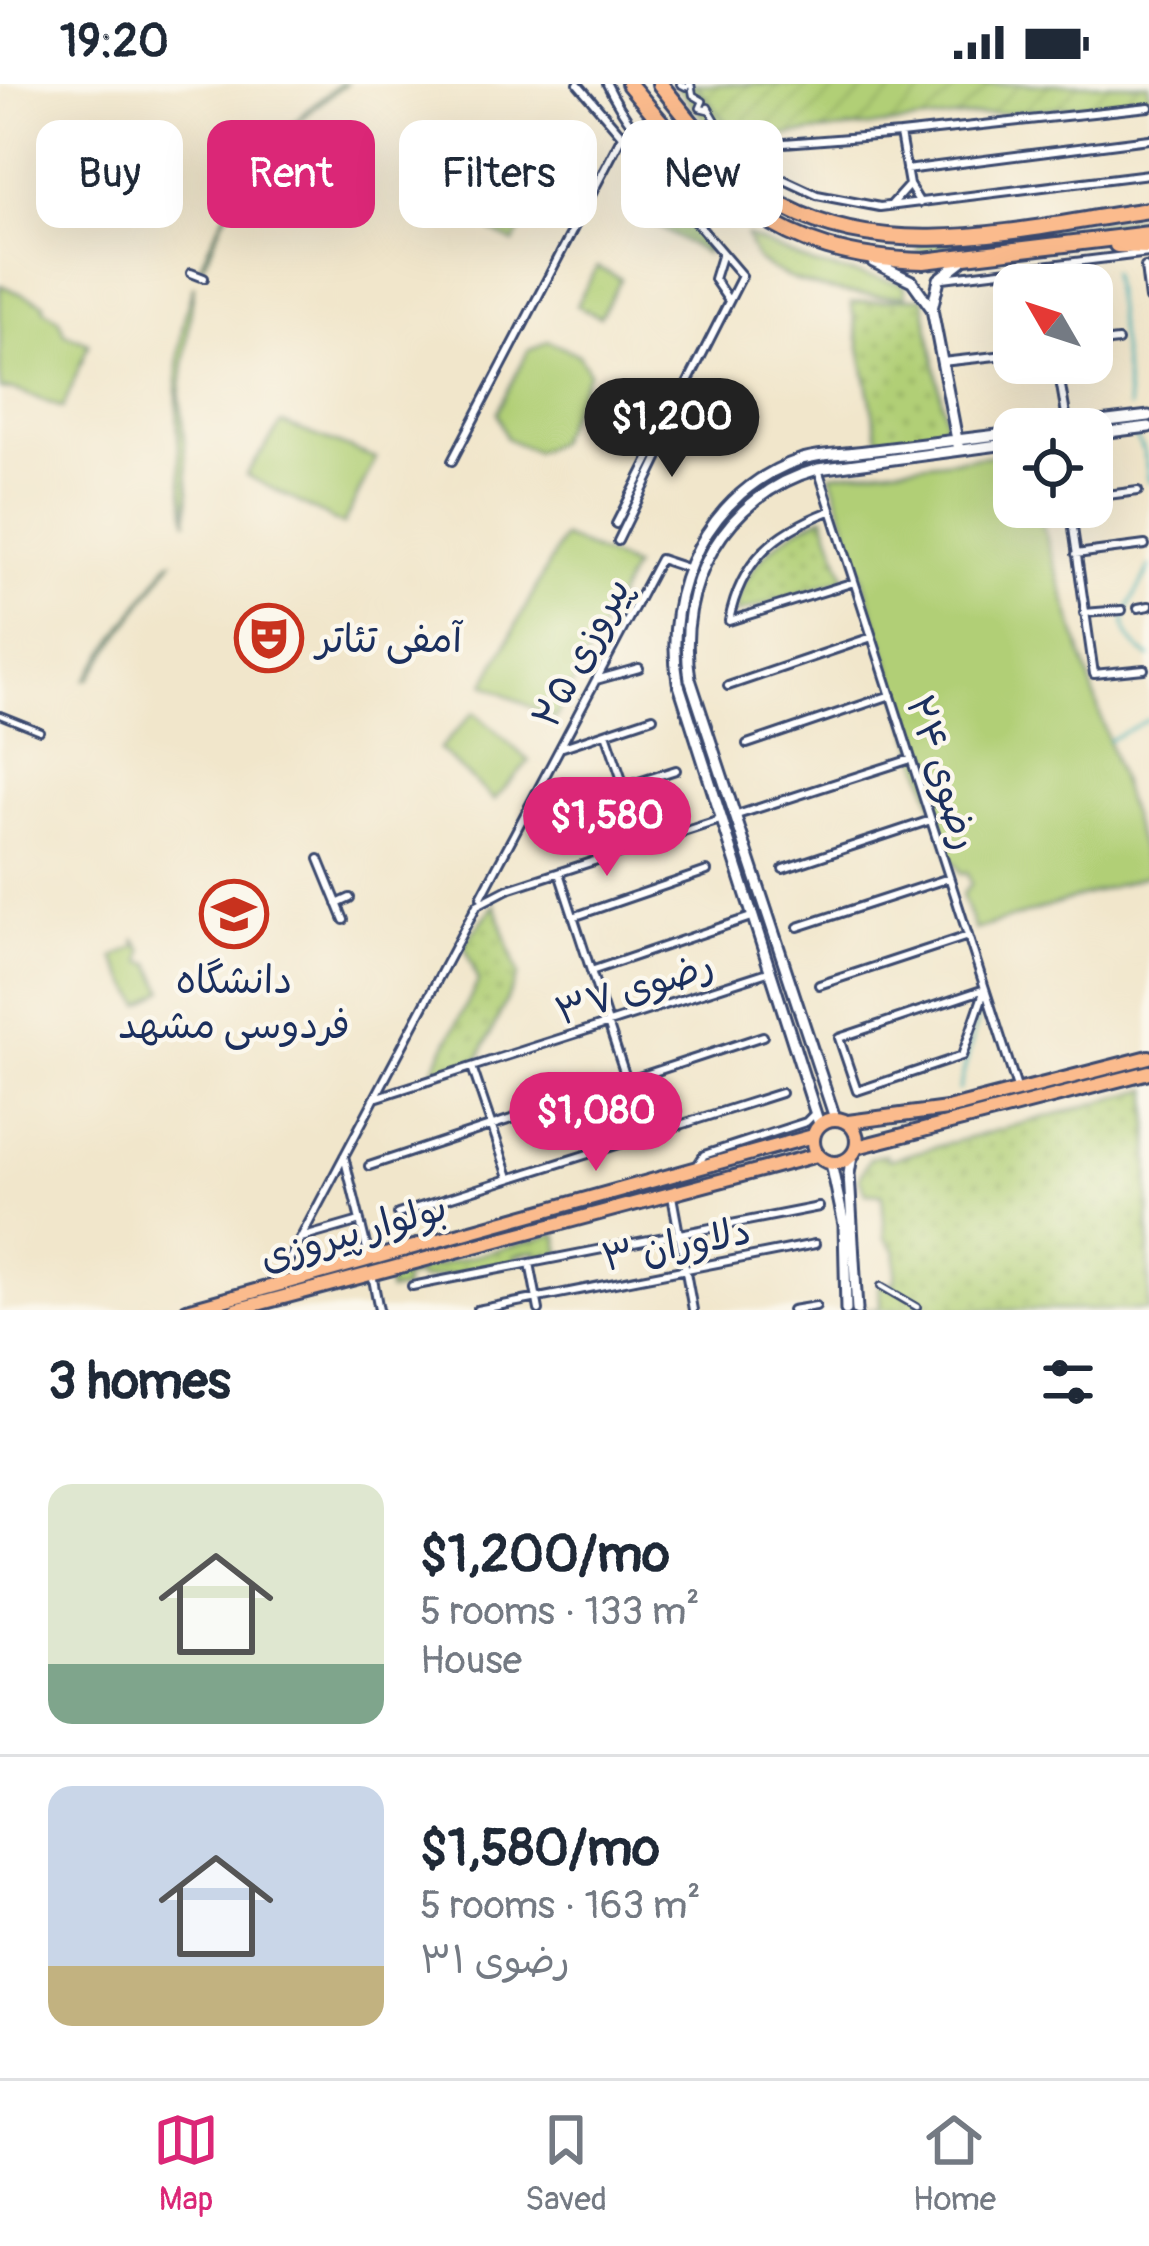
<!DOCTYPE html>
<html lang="en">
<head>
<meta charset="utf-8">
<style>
	:root { --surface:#fff; --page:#f2f2f3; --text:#1f2937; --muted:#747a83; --line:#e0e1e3; --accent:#db2777 }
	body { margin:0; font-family:Pangolin,"Playpen Sans Arabic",sans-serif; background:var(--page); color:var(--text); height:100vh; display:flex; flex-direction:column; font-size:45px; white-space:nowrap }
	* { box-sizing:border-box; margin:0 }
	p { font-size:39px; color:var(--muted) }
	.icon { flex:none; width:66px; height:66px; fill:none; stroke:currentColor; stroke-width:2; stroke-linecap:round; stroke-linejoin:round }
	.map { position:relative; height:1226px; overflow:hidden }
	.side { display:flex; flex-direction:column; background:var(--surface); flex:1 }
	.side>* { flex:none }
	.top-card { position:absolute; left:36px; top:36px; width:1077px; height:108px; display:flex; gap:24px }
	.needle { width:78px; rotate:309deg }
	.controls { position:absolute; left:993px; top:180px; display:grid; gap:24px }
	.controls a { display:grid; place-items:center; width:120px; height:120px; border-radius:24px; background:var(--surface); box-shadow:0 12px 48px #0002; font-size:60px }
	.price { position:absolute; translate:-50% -102px; padding:0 27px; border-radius:42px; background:var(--accent); color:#fff; font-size:39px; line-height:78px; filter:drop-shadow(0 3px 6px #0008) }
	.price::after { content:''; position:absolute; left:50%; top:72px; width:36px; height:27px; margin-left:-18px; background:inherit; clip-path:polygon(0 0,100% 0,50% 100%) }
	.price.active { background:#222; color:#fff }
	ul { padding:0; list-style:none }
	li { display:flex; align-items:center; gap:36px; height:300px; padding:0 48px }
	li+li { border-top:3px solid var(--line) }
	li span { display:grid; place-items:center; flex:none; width:336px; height:240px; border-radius:24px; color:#555 }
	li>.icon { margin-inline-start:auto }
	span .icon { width:144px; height:144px; fill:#fffc; stroke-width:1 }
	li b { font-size:51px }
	h2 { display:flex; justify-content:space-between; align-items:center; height:144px; padding:0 48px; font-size:51px }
	.pill { padding:0 42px; border-radius:24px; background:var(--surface); box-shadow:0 12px 48px #0002; font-size:42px; line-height:108px }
	.pill.active { background:var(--accent); color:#fff }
	.status { display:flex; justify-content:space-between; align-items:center; height:84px; padding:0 60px; background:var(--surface); direction:ltr }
	.status svg { height:33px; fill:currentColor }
	.tab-bar { display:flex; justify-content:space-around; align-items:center; height:168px; border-top:3px solid var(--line); background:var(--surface); font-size:33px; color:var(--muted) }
	.tab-bar a { display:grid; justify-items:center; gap:6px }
	.tab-bar .active { color:var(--accent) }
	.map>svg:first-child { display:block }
</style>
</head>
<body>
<div class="status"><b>19:20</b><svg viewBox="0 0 49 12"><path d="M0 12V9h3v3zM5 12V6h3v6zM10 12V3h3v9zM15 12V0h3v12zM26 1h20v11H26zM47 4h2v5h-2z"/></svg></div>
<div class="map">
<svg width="1149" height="1226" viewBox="0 0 1149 1226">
	<defs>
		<pattern id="forest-firs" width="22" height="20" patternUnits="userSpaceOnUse" patternTransform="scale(3)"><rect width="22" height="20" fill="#8cb267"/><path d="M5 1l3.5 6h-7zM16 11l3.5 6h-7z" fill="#729158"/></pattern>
		<pattern id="park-dots" width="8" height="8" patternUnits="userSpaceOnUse" patternTransform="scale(3)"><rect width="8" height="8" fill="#b1cf76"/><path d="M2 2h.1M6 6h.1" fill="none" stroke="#98b268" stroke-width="1.8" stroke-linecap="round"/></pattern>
		<pattern id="garden-furrows" width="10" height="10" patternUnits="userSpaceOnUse" patternTransform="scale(3)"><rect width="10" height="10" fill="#b1cf76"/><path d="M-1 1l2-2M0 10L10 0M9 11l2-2" fill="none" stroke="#98b268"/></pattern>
	</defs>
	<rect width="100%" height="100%" fill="#fbf7ec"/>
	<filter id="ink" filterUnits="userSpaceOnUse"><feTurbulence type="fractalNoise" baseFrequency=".00833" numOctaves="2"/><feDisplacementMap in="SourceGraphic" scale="24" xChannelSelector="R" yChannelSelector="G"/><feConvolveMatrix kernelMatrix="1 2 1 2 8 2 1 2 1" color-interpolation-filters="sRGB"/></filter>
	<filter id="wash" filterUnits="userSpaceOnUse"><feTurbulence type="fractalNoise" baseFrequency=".004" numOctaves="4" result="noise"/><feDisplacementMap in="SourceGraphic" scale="48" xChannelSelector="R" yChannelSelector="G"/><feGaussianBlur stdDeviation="2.7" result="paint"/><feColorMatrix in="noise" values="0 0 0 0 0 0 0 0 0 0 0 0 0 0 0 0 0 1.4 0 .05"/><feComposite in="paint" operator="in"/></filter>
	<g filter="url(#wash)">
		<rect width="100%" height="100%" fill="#f1e6cb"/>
		<!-- grass -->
		<path fill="#b1cf76" stroke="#667f6a" stroke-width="3" d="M340 0H346C296 34 257 78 226 131 216 148 209 176 198 188 227 112 274 48 340 0Z
			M1149 133V143L918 170 919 160Z
			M747 152 815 181 904 200 906 212C860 213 797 206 759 177 752 171 750 160 747 152Z
			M597 183 621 195 600 233 576 221Z
			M0 201 44 219V225L59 235 64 249 89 259 63 324 16 306 0 305Z
			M194 201 180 313 189 408 187 438C177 371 168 266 194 201Z
			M548 257 579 271 589 289 556 358 536 368 506 354 497 328 528 267Z
			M282 339 376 374 343 441 246 391Z
			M1014 369V423H1037L1149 791 975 846 962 811 971 800 967 789 961 790 955 779H951L831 390Z
			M563 453 633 483 555 635 485 600Z
			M172 477 89 595H86L169 478Z
			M474 628 529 677 494 716 439 665Z
			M135 855 143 866 142 878 151 880 164 906 141 921 114 874 137 862Z"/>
		<!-- forest -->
		<path fill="url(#forest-firs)" stroke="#547062" stroke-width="3" d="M644 91 704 155 709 164 706 170 626 125Z"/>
		<!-- park -->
		<path fill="url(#park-dots)" stroke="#667f6a" stroke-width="3" d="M674 0H695L740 56 739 60 712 44Z
			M518 101 539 111 514 159 492 147Z
			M923 213 948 351 879 358 851 219Z
			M824 432 845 494 735 530C743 481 781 450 824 432Z
			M495 820 518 892 479 974 431 990 478 898 464 860Z
			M1149 1005V1226H862L880 1225 879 1201 895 1199 896 1167 885 1154 882 1110 866 1109 859 1093 870 1074 886 1070 888 1076Z
			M557 1150 561 1169 537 1173 536 1167 515 1172 516 1179 420 1196 418 1191 403 1196 404 1205 389 1207 386 1195Z"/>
		<!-- garden -->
		<path fill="url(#garden-furrows)" stroke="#667f6a" stroke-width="3" d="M695 0H1149V14L740 56Z"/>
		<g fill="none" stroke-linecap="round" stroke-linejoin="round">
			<!-- stream -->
			<path stroke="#3dafb4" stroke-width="3" d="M1111 188 1129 324
				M1134 351 1144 367 1149 398
				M1149 483C1136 520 1102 539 1149 573
				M1109 656 1149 635
				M959 1006 978 933"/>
		</g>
	</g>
	<g filter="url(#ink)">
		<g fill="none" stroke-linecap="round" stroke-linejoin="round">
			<!-- pedestrian casing -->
			<g stroke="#3b4a6e" stroke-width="10">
				<path id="pedestrian" d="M680 0 686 3 690 0
					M691 0 693 11 703 17 700 24 708 26
					M708 23 718 40 740 63
					M0 631 40 647
					M881 1202 917 1223"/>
			</g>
			<!-- minor casing -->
			<g stroke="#3b4a6e" stroke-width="12">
				<path id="minor" d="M578 0 742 192 616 440
					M607 0C634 56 699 125 760 138
					M709 50 761 85 817 111 880 123 1149 90
					M900 50 909 101 920 119
					M732 63 900 50 1149 23
					M760 82 764 67 775 64
					M906 86 1149 55
					M892 120 909 101
					M722 169 714 195 729 217
					M1044 183 1046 201
					M1145 183 1149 215
					M191 189 204 194
					M943 194 1149 169
					M1092 260 1118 257
					M942 278 1014 270
					M1057 279 1068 342
					M452 377 622 52 636 41
					M818 385 1017 1004
					M1092 413 1138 407
					M1070 423 1094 590 1144 585
					M1039 425 1046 423
					M830 427C775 448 741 476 729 537L854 498
					M618 457 686 317
					M1076 470 1145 461
					M1138 524 1149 522
					M1084 529 1122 526
					M596 596 639 584
					M728 602 872 553
					M606 649 644 761
					M747 660 891 611
					M563 663 653 633
					M737 731 911 675
					M526 734 676 686
					M319 775 344 836
					M783 785 931 736
					M559 789 645 1052
					M481 813 660 475 687 484
					M337 820 350 814
					M573 833 707 787
					M798 843 949 794
					M591 887 751 833
					M819 901 968 852
					M985 905 962 972 857 1007 839 954Z
					M472 983 509 1093
					M378 1013 771 887
					M344 1072 369 1173
					M369 1082 763 952
					M695 1085 704 1071 806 1038 815 1029
					M672 1112 693 1226
					M398 1130 781 1009
					M301 1154 360 1137
					M530 1179 539 1226
					M372 1190 379 1226
					M278 1197 477 821 508 805 723 735
					M412 1202 819 1123
					M477 1226 815 1160
					M792 1226 816 1222"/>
			</g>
			<!-- tertiary casing -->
			<g stroke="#3b4a6e" stroke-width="15">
				<path id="tertiary" d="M873 178 912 197 932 225
					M1042 345 1149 332
					M1092 350 1149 343
					M958 361 932 225 939 195 962 177
					M835 1034 690 595C675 502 724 411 818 385L1014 359
					M819 1040 678 598C662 506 708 406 802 375 823 369 845 370 866 367 916 361 965 355 1014 349
					M852 1072 849 1090 857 1226
					M831 1079 844 1141 846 1226"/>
			</g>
			<!-- primary casing -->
			<g stroke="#3b4a6e" stroke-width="18">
				<path id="primary" d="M813 1057a22 22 0 1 1 44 0a22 22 0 1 1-44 0Z
					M848 1038 947 1025 1149 973
					M857 1063 1149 988
					M187 1226 813 1052
					M235 1226 817 1071"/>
			</g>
			<!-- trunk casing -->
			<g stroke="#3b4a6e" stroke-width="20">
				<path id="trunk" d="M629 0C719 109 774 173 924 177L1149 150
					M660 0C696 45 732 95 785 123 896 181 1031 142 1149 126
					M1117 161 1149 162"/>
			</g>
			<!-- pedestrian -->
			<use href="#pedestrian" stroke="#fff" stroke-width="4.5"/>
			<!-- minor -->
			<use href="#minor" stroke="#fff" stroke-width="6"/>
			<!-- tertiary -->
			<use href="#tertiary" stroke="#fff" stroke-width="9"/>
			<!-- primary -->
			<use href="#primary" stroke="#fbbb8d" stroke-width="12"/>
			<!-- trunk -->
			<use href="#trunk" stroke="#fbbb8d" stroke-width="14"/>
		</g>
	</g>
	<!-- icons -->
	<defs>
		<g id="theatre-ring" transform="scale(3.45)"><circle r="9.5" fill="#fbf7ec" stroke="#c8321e" stroke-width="1.5"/><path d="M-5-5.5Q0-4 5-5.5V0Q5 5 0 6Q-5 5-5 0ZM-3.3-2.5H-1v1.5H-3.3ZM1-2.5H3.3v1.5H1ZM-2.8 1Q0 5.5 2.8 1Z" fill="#c8321e"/></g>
		<g id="university-ring" transform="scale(3.45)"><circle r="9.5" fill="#fbf7ec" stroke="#c8321e" stroke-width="1.5"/><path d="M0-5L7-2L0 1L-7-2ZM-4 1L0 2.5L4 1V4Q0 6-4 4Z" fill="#c8321e"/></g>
	</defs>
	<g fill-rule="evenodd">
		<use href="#theatre-ring" x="269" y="554"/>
		<use href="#university-ring" x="234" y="830"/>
	</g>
	<g text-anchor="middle" stroke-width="9" stroke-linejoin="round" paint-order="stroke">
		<!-- poi labels -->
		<g font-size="39" fill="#1b2f5e" stroke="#fbf7ec" text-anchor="start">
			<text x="316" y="568">آمفی تئاتر</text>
			<text x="234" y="909" text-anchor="middle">دانشگاه<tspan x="234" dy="45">فردوسی مشهد</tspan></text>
		</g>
		<!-- street labels -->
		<g font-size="39" fill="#1b2f5e" stroke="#fbf7ec">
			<text transform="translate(580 568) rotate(-62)" y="14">پیروزی ۲۵</text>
			<text transform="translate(944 688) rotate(72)" y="14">رضوی ۲۴</text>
			<text transform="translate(634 903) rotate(-18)" y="14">رضوی ۳۷</text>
			<text transform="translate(353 1147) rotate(-16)" y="14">بولوار پیروزی</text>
			<text transform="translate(676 1159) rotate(-11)" y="14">دلاوران ۳</text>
		</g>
	</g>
</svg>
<div class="controls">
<a><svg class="needle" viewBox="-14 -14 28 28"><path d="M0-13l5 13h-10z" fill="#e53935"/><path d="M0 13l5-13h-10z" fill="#747a83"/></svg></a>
<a><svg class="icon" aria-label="locate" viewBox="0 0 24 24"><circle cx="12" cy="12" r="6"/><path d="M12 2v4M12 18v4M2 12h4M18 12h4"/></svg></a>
</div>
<b class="price active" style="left:672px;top:396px">$1,200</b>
<b class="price" style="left:607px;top:795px">$1,580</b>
<b class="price" style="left:596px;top:1090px">$1,080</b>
<div class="top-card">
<a class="pill">Buy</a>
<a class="pill active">Rent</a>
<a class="pill">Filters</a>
<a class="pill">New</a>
</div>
</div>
<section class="side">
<h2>3 homes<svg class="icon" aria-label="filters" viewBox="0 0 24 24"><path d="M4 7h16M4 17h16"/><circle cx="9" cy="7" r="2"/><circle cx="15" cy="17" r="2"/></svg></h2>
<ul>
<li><span style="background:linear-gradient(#dfe7d0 75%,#7fa58c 0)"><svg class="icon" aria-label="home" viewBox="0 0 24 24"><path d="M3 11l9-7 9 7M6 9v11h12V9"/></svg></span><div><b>$1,200/mo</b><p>5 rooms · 133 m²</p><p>House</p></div></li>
<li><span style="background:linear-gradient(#c9d6e8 75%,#c2b280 0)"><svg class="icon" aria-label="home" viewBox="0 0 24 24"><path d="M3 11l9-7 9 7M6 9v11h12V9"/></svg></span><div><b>$1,580/mo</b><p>5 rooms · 163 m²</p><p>رضوی ۳۱</p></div></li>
</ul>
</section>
<nav class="tab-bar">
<a class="active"><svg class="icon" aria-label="map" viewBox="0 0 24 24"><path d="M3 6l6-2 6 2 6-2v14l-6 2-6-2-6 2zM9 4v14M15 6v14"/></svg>Map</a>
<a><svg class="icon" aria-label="saved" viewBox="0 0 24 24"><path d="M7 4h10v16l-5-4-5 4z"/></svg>Saved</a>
<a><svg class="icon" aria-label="home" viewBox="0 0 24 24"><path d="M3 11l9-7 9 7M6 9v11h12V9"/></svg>Home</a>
</nav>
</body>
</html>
